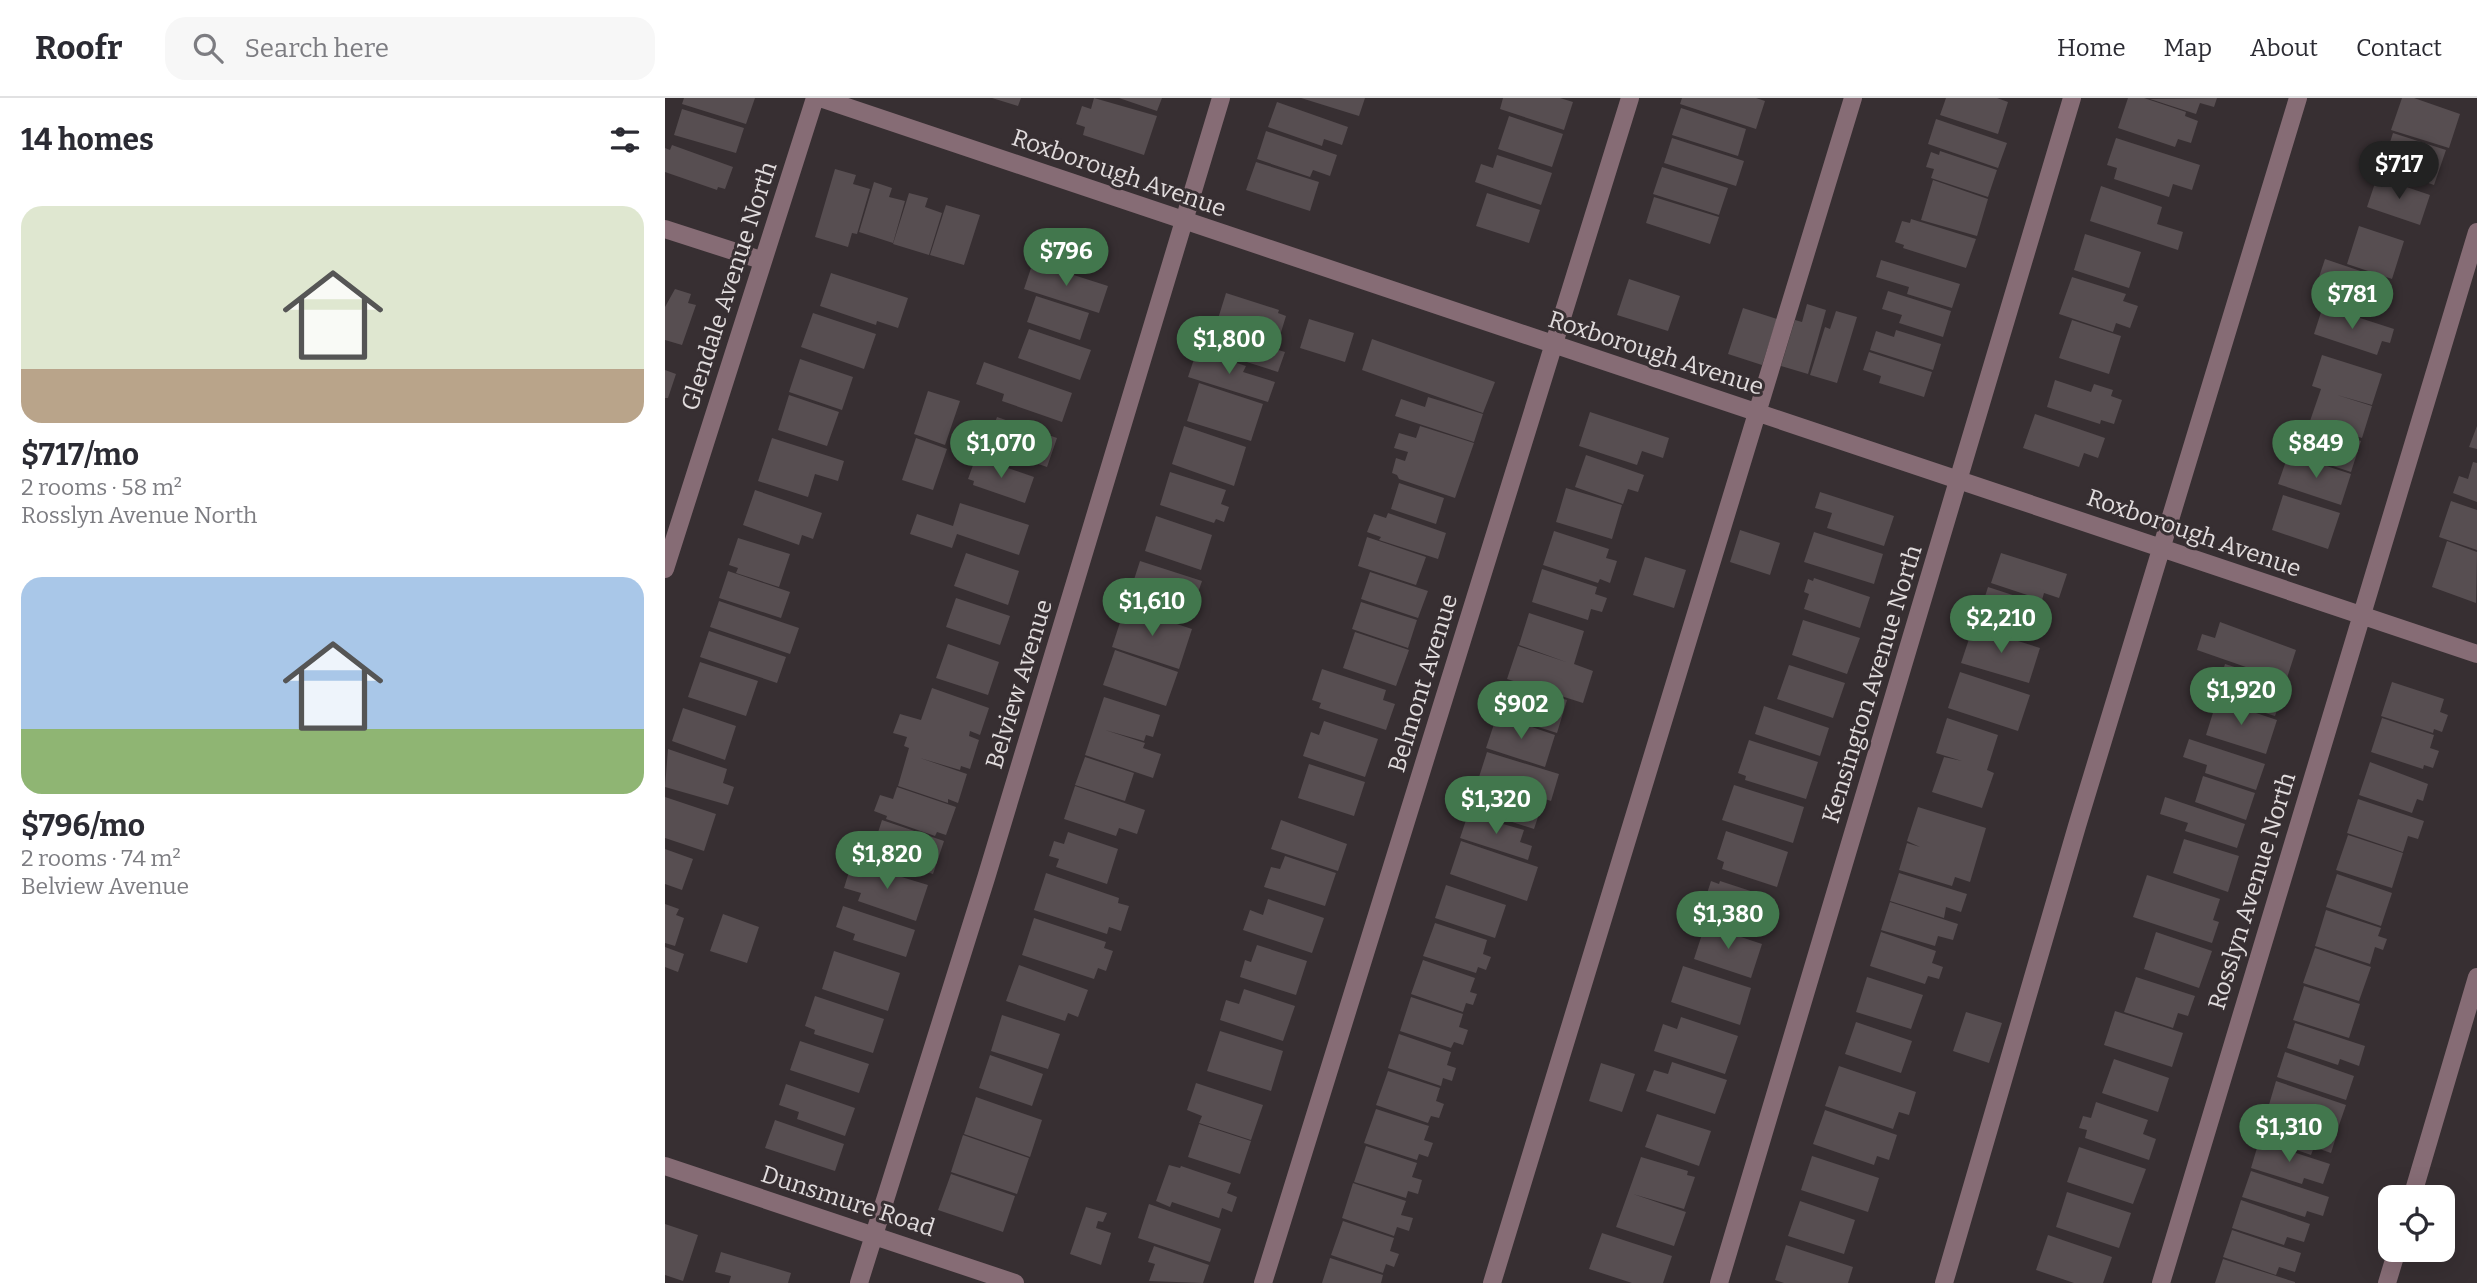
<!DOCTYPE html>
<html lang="en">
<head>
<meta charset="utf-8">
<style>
	:root { --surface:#fff; --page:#f7f7f7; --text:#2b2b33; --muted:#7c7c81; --line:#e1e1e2; --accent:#42774d }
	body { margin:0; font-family:Bitter,serif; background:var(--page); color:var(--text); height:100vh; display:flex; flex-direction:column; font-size:26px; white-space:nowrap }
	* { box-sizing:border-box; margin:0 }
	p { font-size:23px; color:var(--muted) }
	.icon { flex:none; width:38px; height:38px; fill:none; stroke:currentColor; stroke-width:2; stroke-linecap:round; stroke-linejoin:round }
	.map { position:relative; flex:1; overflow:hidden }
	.details { display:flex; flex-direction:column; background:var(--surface); width:665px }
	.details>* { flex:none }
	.tools { position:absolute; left:1713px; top:1087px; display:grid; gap:14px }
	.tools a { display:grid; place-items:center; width:77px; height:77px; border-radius:14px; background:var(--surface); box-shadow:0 7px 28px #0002; font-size:35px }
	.price { position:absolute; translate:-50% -60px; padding:0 16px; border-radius:24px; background:var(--accent); color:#fff; font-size:23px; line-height:46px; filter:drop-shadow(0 2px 4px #0008) }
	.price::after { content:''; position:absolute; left:50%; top:42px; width:21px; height:16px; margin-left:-10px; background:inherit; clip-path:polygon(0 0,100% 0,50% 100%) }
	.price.on { background:#222; color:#fff }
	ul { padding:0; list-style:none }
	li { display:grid; align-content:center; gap:14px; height:371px; padding:0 21px }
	li span { display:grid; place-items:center; height:217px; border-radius:21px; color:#555 }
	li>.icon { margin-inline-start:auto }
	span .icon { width:126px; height:126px; fill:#fffc; stroke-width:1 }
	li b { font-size:30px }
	h2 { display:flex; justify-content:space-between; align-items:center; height:84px; padding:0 21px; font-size:30px }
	header { display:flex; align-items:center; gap:42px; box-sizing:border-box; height:98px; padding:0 35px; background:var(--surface); border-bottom:2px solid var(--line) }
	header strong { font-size:33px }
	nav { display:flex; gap:38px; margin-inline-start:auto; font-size:24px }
	.search { width:490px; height:63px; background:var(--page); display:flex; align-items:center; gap:18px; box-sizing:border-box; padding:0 24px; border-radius:21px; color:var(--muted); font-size:26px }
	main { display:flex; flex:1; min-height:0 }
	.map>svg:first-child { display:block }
</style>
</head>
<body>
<header>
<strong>Roofr</strong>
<div class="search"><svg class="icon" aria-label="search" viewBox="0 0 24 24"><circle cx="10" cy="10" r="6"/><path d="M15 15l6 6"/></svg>Search here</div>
<nav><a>Home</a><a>Map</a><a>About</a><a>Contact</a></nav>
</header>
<main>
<section class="details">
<h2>14 homes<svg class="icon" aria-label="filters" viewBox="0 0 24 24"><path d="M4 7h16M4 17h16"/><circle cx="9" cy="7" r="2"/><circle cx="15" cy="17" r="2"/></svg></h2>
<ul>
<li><span style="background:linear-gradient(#dfe7d0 75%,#b9a48a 0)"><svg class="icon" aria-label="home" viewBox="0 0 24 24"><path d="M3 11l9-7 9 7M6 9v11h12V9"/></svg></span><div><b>$717/mo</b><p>2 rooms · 58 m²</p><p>Rosslyn Avenue North</p></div></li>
<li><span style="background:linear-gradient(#a9c7e8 70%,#8fb573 0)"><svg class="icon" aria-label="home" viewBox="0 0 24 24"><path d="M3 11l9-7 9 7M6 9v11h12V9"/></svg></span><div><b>$796/mo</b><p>2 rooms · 74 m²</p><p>Belview Avenue</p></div></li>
</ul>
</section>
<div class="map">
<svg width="1812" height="1185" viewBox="0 0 1812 1185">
	<rect width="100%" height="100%" fill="#372f32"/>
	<!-- building -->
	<path fill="#574e51" d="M19 0H90L81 26 17 6Z
		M327 0H356L353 8Z
		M429 0 492 18 479 57 418 37 420 29 411 26 417 8 426 11Z
		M454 0H497L492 13Z
		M636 0H700L694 18Z
		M838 0H895L908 4 899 32 835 11Z
		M1017 0H1091L1100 3 1091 31 1015 6Z
		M1281 0H1332L1343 4 1333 36 1275 17Z
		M1463 0H1479L1521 14 1520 18 1533 23 1526 45 1513 41 1510 49 1453 30Z
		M1552 0 1549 9 1535 5 1531 16 1485 1Z
		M1737 0H1749L1795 16 1784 50 1726 32Z
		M612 4 683 29 677 47 659 41 657 48 603 29Z
		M1016 10 1081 31 1073 58 1007 37Z
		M17 11 79 30 71 55 9 37Z
		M844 18 898 36 887 69 833 51Z
		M1271 21 1342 45 1333 70 1263 46Z
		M601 33 672 57 665 78 648 72 645 79 592 61Z
		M1728 35 1781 52 1769 87 1717 69Z
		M1007 40 1079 63 1071 88 999 65Z
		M1451 40 1535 67 1527 92 1508 86 1504 99 1449 81 1452 70 1442 67Z
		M7 47 68 69 60 91 53 89 52 92 0 74V50L5 52Z
		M1275 53 1332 72 1323 99 1266 80 1269 71 1261 69 1266 54 1274 57Z
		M832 57 887 75 876 107 810 84 816 66 828 70Z
		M591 64 654 84 645 113 581 92Z
		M997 69 1063 90 1054 117 988 96Z
		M170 71 191 77 188 86 205 91 192 136 187 135 183 149 150 139Z
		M1712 79 1765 97 1755 127 1702 109Z
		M1268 82 1323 101 1312 138 1256 122Z
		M209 84 227 90 224 99 240 103 228 145 194 134Z
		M1436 88 1497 109 1492 126 1518 134 1513 152 1425 123Z
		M244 95 263 100 260 109 277 115 264 157 228 146Z
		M822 95 875 112 864 145 811 128Z
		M989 99 1054 119 1045 146 981 125Z
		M281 107 315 117 299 167 265 157Z
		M1246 121 1311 141 1301 170 1238 150 1239 147 1230 144 1237 123 1245 125Z
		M1694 128 1739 143 1727 181 1682 166Z
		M1420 136 1476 154 1464 190 1409 172Z
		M1660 161 1722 182 1710 218 1648 197Z
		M1216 162 1295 186 1287 210 1242 196 1244 189 1211 179Z
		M368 164 443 188 434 215 359 191Z
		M166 175 243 200 233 230 212 223 211 227 155 208Z
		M1407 179 1461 196 1458 203 1473 208 1465 230 1451 225 1448 234 1394 216Z
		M964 181 1015 198 1003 233 952 217Z
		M10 191 26 196 23 205 31 207 17 247 0 242V209Z
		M1223 193 1286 213 1278 239 1234 225 1237 217 1217 211Z
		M561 195 614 212 613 215 621 218 613 244 552 224Z
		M371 198 424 215 415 242 362 224Z
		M1142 206 1161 212 1143 276 1116 268 1130 222 1137 224Z
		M1658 208 1729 231 1725 245 1717 243 1712 257 1649 236Z
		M1078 210 1112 221 1097 267 1063 256Z
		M1171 213 1192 219 1172 285 1145 277 1160 229 1165 231Z
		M148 215 211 236 199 271 136 249Z
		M644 221 689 235 680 264 635 250Z
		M1407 222 1456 238 1444 276 1394 260Z
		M542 224 588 239 587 244 620 254 613 274 534 249Z
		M364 231 426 252 415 282 353 260Z
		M1231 232 1276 246 1268 272 1205 252 1211 233 1229 239Z
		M707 241 830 284 818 315 697 272Z
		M532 252 581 268 578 274 610 284 603 304 523 279Z
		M1204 254 1267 274 1259 299 1214 285 1216 278 1198 272Z
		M1657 257 1717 276 1707 307 1672 297 1707 308 1697 340 1645 323 1656 291 1647 288Z
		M135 261 188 279 177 312 124 294Z
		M319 264 407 295 397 324 337 303 339 296 311 286Z
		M0 272 11 276 3 300H0Z
		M1390 282 1426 294 1429 286 1448 292 1446 298 1457 302 1449 326 1436 322 1435 326 1382 309Z
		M534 285 598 306 586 343 522 323Z
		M263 293 295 303 280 347 249 336Z
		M124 297 174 314 162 348 113 332Z
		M763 299 818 316 809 344 730 318 736 301 760 309Z
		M925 314 1004 340 998 360 977 353 972 367 914 348Z
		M1370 316 1440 340 1433 360 1419 355 1414 369 1358 350Z
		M332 319 392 340 382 369 322 348Z
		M1644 326 1696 343 1686 374 1623 353 1631 328 1642 332Z
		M519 328 581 349 569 388 507 366Z
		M755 328 809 345 790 400 734 381 732 377 727 375 731 360 740 363 743 354 729 350 734 335 751 340Z
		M1812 328V351L1804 349Z
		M107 340 179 363 173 383 150 376 143 399 93 383Z
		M251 340 282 351 268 392 237 382Z
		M921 357 979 377 973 394 963 391 958 406 910 389Z
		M311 359 369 379 360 405 308 387 309 383 303 381Z
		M1634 359 1686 376 1676 407 1613 386 1621 363 1632 366Z
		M1808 364 1812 365V404L1788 395 1794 378 1803 381Z
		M505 374 561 392 556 406 564 409 559 424 551 421 549 425 495 407Z
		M734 385 779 400 771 426 726 411Z
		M901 390 957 407 947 441 891 424Z
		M90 392 157 415 148 441 137 437 134 447 78 427Z
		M1155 394 1229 418 1219 448 1162 430 1167 415 1150 410Z
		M1618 397 1675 415 1663 451 1607 432Z
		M1786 403 1812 412V452L1774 439Z
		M295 405 364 427 354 457 292 436 287 450 245 436 252 416 288 428Z
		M723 415 781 435 773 461 714 442 716 439 702 434 709 416 721 420Z
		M491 418 547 437 536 472 480 453Z
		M1075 432 1115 445 1105 477 1065 464Z
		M889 433 944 451 941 460 952 463 945 485 935 481 933 485 878 467Z
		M1149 434 1218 456 1209 486 1139 464Z
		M702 439 761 459 751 487 693 468Z
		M73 440 125 456 114 489 71 475 73 470 64 467Z
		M1782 443 1812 454 1811 505 1767 489Z
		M301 455 354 473 343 507 289 488Z
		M1336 455 1402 476 1394 500 1379 495 1377 502 1326 485Z
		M980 459 1021 472 1009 510 968 497Z
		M475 463 537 483 525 518 464 497Z
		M877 471 932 489 930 496 942 500 937 514 926 511 923 522 867 504Z
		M63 473 125 494 116 520 54 500Z
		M705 474 763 493 753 520 696 501Z
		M1149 480 1205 499 1195 530 1139 511 1144 496 1139 494 1143 481 1148 483Z
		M1323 489 1375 506 1365 538 1313 521Z
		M291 500 345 518 335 547 281 529Z
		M54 503 134 530 125 556 45 529Z
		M696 504 752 522 743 550 687 531Z
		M460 509 527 531 514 571 447 549Z
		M864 515 919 533 909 566 928 573 918 605 842 581 853 548 901 564 854 547Z
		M1138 522 1195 540 1182 576 1127 557Z
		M1555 524 1631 552 1621 583 1532 552 1537 536 1550 540Z
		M1308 529 1375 550 1364 585 1296 565Z
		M44 533 121 559 112 585 35 559Z
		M690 534 744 552 731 588 678 570Z
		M283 546 334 564 323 597 271 580Z
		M450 552 513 574 501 608 438 587Z
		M35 564 93 583 81 618 23 599Z
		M1560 566 1621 585 1610 618 1550 599Z
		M1124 567 1180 585 1168 620 1112 601Z
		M657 571 721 592 718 602 730 606 721 632 654 610 656 605 647 602Z
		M1295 574 1365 597 1353 633 1283 610Z
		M843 583 902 602 892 635 832 616Z
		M1727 584 1779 601 1775 614 1783 617 1777 634 1769 631 1768 635 1716 618Z
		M267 590 324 610 315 637 305 633 304 638 314 642 305 671 296 668 295 672 255 660 302 676 293 705 283 701V705L233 688 244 650 239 648 242 639 228 635 235 616 256 622Z
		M439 599 495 617 488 639 481 637 479 643 440 632 480 645 478 650 496 656 488 680 420 657Z
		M1552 602 1612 622 1601 656 1541 637Z
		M1099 608 1164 630 1155 658 1090 636Z
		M18 610 71 628 60 662 7 643Z
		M832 617 890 637 880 669 821 650Z
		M1282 620 1333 637 1322 672 1329 675 1317 710 1267 694 1279 659 1297 663 1271 655Z
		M1717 620 1769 637 1765 650 1774 653 1768 670 1759 667 1758 671 1706 654Z
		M659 623 713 641 700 679 638 658 646 634 654 637Z
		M1524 641 1600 666 1591 692 1540 675 1542 667 1518 659Z
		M1084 642 1153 664 1141 701 1080 682 1081 678 1073 675Z
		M3 651 62 671 58 685 69 689 63 707 0 689Z
		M822 654 894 676 886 703 814 679Z
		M420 659 469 675 460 703 410 687Z
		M1705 664 1763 686 1758 703 1752 701 1747 715 1694 697Z
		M644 666 700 684 689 718 633 700Z
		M1538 678 1590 695 1581 722 1530 704Z
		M812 685 877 707 869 731 804 710Z
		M1069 687 1139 709 1128 745 1057 722Z
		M410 688 480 712 472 736 454 730 451 738 399 721Z
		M232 689 291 709 281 737 272 734 270 738 221 721 222 718 209 713 215 697 228 701Z
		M0 699 51 716 39 753 0 740Z
		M1500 699 1580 726 1572 750 1520 733 1523 725 1495 716Z
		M1693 701 1759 723 1753 741 1743 738 1738 754 1682 735Z
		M1253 709 1321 730 1305 784 1290 779 1287 788 1234 772 1242 745 1255 749 1242 743Z
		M803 716 859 732 855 744 867 748 863 762 795 740Z
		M217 722 279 743 268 776 206 756Z
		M616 722 682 746 673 773 606 751Z
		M1061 733 1123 754 1112 789 1057 771 1059 764 1052 761Z
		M403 734 453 751 442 786 391 769 394 761 384 758 389 743 399 746Z
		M1683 737 1738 755 1727 790 1671 772Z
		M1519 741 1574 758 1563 794 1508 775Z
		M796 743 873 769 862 803 785 776Z
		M0 751 28 761 17 792 0 786Z
		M620 758 671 775 660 808 599 789 606 769 615 771Z
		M187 764 263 787 251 823 193 803 196 795 179 790Z
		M381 775 454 800 453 805 464 808 456 833 444 829 442 836 369 812Z
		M1234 775 1302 796 1296 814 1281 809 1279 820 1225 803Z
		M1672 776 1727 795 1716 828 1661 809Z
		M1482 777 1555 801 1548 822 1554 824 1547 845 1468 819Z
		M1046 783 1054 786 1055 783 1110 801 1100 833 1044 815 1046 811 1038 808Z
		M781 787 841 807 830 840 770 820Z
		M603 801 659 820 647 855 578 832 585 812 598 817Z
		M1225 804 1293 826 1288 842 1273 838 1270 848 1216 832Z
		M0 806 14 811 11 817 19 820 10 848 0 845Z
		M178 808 250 832 241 859 188 842 190 836 171 829Z
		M1661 812 1716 830 1713 838 1722 841 1718 852 1710 849 1705 866 1650 848Z
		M58 816 94 829 82 865 45 853Z
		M369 820 441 844 439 850 448 853 441 873 433 870 429 881 357 857Z
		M770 825 822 842 818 856 826 859 821 872 813 869 811 875 758 858Z
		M1040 827 1097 846 1086 880 1029 861Z
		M1216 834 1271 853 1267 865 1278 869 1274 881 1263 878 1260 886 1205 868Z
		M1491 834 1547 853 1534 890 1479 871Z
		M592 847 642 863 631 897 575 879 580 862 586 864Z
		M0 849 19 856 13 874 0 869Z
		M1650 850 1706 869 1694 903 1638 885Z
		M169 853 235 875 223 913 157 891Z
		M758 862 810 880 805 894 812 896 808 907 801 905 798 914 746 896Z
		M354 867 423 892 413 919 403 915 400 923 341 903Z
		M1018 868 1086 890 1075 927 1006 904Z
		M1202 879 1258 897 1246 931 1191 914Z
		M1471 879 1530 898 1523 918 1513 915 1508 930 1459 914Z
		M1639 888 1695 906 1684 940 1628 922Z
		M579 891 630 908 618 943 555 922 561 902 574 906Z
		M150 898 219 921 208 955 149 936 150 932 140 928Z
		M746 899 798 916 794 929 803 932 798 947 789 944 786 950 735 933Z
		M1450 913 1518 935 1507 969 1439 947Z
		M1301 914 1337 925 1324 965 1288 953Z
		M337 917 395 936 383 971 326 953Z
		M1016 919 1073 938 1060 976 989 953 998 926 1012 931Z
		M1191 924 1247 943 1236 975 1180 956Z
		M1630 925 1700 948 1694 968 1675 961 1673 967 1622 950Z
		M555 933 618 953 606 993 542 973Z
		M734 936 786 954 782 967 791 970 787 983 778 980 776 988 723 970Z
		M135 943 204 966 194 995 125 972Z
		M1620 954 1689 978 1681 1002 1612 979Z
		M325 957 378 976 367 1008 314 990Z
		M1449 961 1504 980 1493 1014 1437 995Z
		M1007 964 1062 982 1050 1016 981 993 989 972 1003 976Z
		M936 965 970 976 957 1014 924 1003Z
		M1174 968 1251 994 1244 1017 1234 1014 1228 1031 1160 1008Z
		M723 973 775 990 771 1003 779 1006 774 1020 766 1018 763 1025 711 1007Z
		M1611 983 1681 1007 1672 1033 1603 1010Z
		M531 985 598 1007 586 1042 534 1025 537 1018 522 1012Z
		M121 986 190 1010 180 1038 132 1021 134 1014 114 1007Z
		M311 999 377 1022 365 1059 299 1036Z
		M1431 1004 1483 1022 1478 1036 1491 1041 1484 1062 1420 1040 1422 1032 1414 1030 1418 1018 1426 1020Z
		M711 1011 764 1028 759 1042 768 1045 763 1059 754 1056 752 1062 699 1045Z
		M1160 1012 1232 1037 1224 1062 1212 1058 1209 1067 1148 1046Z
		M1603 1013 1672 1036 1666 1055 1649 1049 1646 1057 1594 1039Z
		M992 1016 1046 1033 1034 1068 980 1049Z
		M110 1022 179 1046 170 1073 100 1050Z
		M534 1026 586 1043 575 1076 523 1059Z
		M298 1037 364 1060 352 1096 286 1074Z
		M1594 1043 1665 1066 1658 1086 1639 1080 1637 1086 1586 1070Z
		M701 1048 752 1065 747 1079 757 1082 753 1096 743 1093 741 1100 689 1084Z
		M1414 1049 1481 1071 1468 1106 1402 1084Z
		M1147 1058 1214 1080 1203 1114 1136 1092Z
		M976 1059 1023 1073 1022 1077 1030 1079 1019 1111 968 1096 1021 1114 1009 1148 951 1129Z
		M504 1067 515 1070 516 1068 566 1085 562 1095 572 1099 567 1114 557 1110 554 1120 507 1104 505 1109 491 1103Z
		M1586 1073 1664 1099 1658 1118 1642 1113 1640 1119 1577 1099Z
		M286 1076 350 1098 338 1134 273 1112Z
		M688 1085 741 1103 736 1117 748 1120 744 1133 732 1129 729 1138 677 1120Z
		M1402 1094 1466 1115 1454 1150 1391 1129Z
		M1576 1102 1645 1126 1639 1144 1622 1139 1619 1147 1567 1130Z
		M1135 1103 1190 1122 1179 1156 1123 1138Z
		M484 1106 556 1131 545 1164 473 1140Z
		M421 1109 442 1115 438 1124 433 1123 431 1130 446 1135 436 1167 405 1156Z
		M678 1123 729 1140 725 1153 734 1156 729 1169 721 1166 718 1175 666 1157Z
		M0 1126 33 1137 18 1183 0 1177Z
		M1567 1132 1636 1155 1630 1174 1614 1169 1611 1177 1558 1159Z
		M937 1135 1007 1158 998 1185H967L924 1171Z
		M1383 1137 1447 1159 1438 1185H1409L1371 1172Z
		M1121 1147 1188 1169 1183 1185H1119L1110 1182Z
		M489 1148 544 1167 538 1185 484 1183 490 1166 483 1164Z
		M56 1154 126 1175 123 1185H64L66 1178 50 1174Z
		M665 1160 718 1177 716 1185H657Z
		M1558 1161 1630 1184V1185H1550Z"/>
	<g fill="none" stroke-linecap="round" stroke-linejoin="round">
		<!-- minor -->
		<path stroke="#866c75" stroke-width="18" d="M155 0 1812 556
			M0 131 96 162
			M0 471 150 0
			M0 1068 350 1185
			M1747 1099 1812 879
			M194 1185 321 780 556 0
			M598 1185 965 0
			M827 1185 1188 0
			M1054 1185 1407 0
			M1279 1185 1412 728 1633 0
			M1496 1185 1812 134
			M1722 1185 1732 1152"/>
	</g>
	<g text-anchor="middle" stroke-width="6" stroke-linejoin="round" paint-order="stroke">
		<!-- street labels -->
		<g font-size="24" fill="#e1dcdd" stroke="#372f32">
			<text transform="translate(454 75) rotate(19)" y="8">Roxborough Avenue</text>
			<text transform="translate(64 188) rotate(-72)" y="8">Glendale Avenue North</text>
			<text transform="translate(991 255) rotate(18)" y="8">Roxborough Avenue</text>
			<text transform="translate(1529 435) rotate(19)" y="8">Roxborough Avenue</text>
			<text transform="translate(758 585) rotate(-73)" y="8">Belmont Avenue</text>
			<text transform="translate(354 586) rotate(-73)" y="8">Belview Avenue</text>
			<text transform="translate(1207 586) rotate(-73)" y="8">Kensington Avenue North</text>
			<text transform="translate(1587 793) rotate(-73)" y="8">Rosslyn Avenue North</text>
			<text transform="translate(183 1103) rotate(18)" y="8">Dunsmure Road</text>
		</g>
	</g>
</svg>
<div class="tools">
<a><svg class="icon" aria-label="locate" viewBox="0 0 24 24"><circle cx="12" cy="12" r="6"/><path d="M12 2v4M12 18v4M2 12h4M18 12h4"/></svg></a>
</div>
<b class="price on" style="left:1734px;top:103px">$717</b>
<b class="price" style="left:401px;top:190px">$796</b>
<b class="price" style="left:1687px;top:233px">$781</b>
<b class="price" style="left:564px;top:278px">$1,800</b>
<b class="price" style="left:336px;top:382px">$1,070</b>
<b class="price" style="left:1651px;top:382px">$849</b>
<b class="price" style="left:487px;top:540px">$1,610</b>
<b class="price" style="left:1336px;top:557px">$2,210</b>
<b class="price" style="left:1576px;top:629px">$1,920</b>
<b class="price" style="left:856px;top:643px">$902</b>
<b class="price" style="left:831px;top:738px">$1,320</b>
<b class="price" style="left:222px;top:793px">$1,820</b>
<b class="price" style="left:1063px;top:853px">$1,380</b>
<b class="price" style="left:1624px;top:1066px">$1,310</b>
</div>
</main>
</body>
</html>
